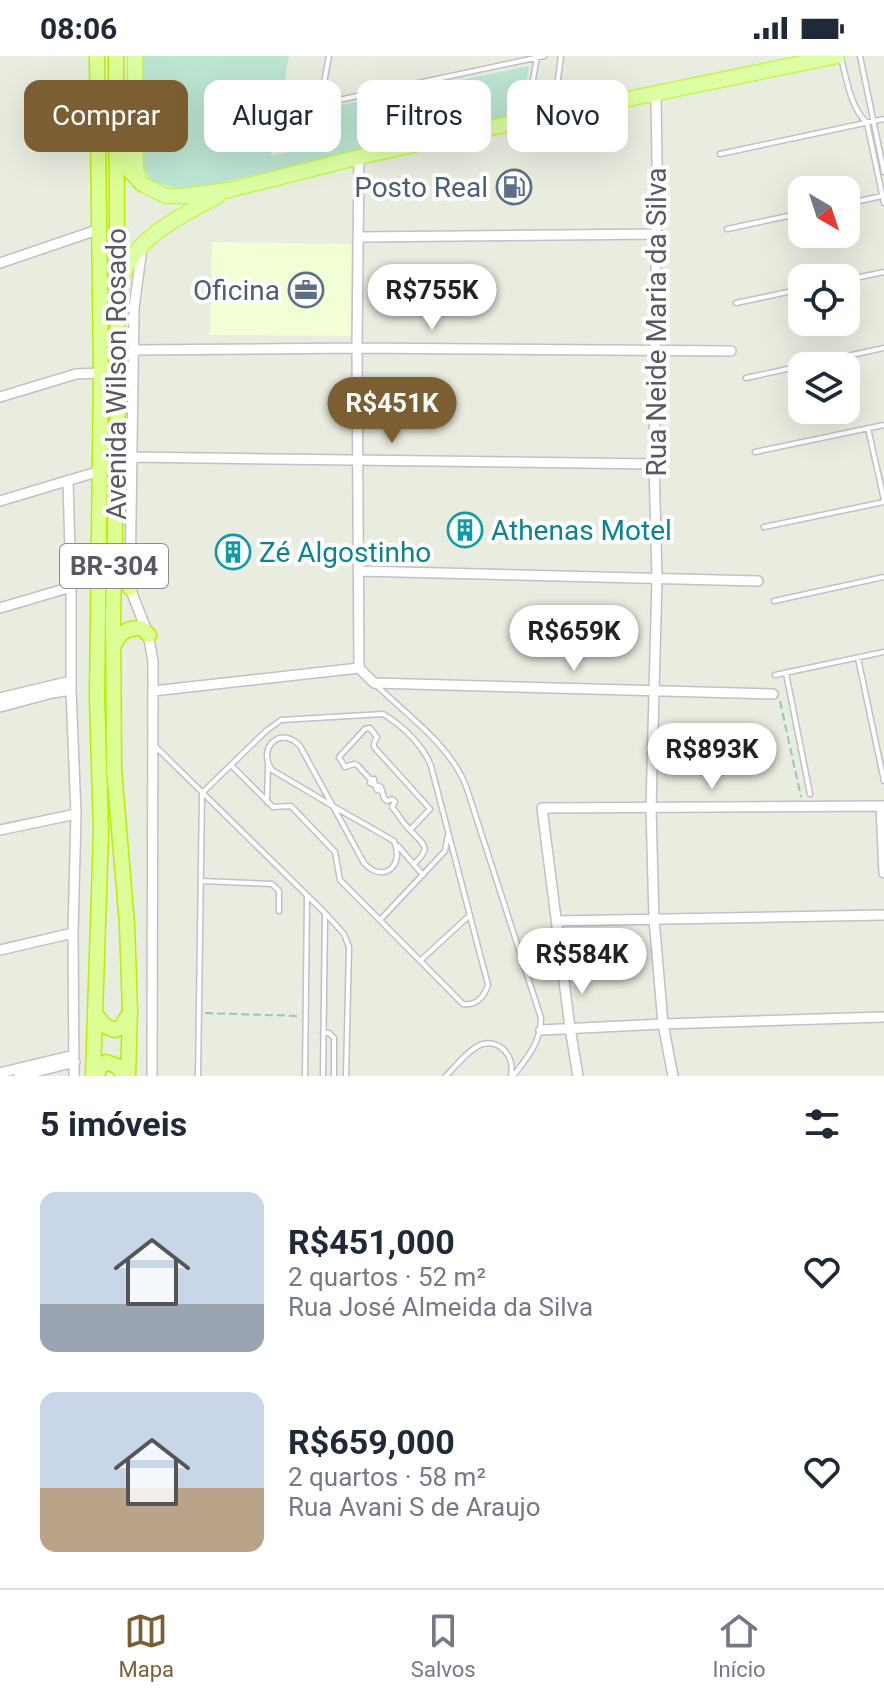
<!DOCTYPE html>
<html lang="pt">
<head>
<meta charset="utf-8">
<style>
	:root { --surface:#fff; --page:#f2f2f3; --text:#1f2937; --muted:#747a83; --line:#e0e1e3; --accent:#7b5e31 }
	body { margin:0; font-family:Roboto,sans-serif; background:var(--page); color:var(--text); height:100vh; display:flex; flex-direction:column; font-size:30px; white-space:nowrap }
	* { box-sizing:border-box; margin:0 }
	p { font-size:26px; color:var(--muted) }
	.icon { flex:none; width:44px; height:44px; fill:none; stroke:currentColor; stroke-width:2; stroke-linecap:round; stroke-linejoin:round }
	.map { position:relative; height:1020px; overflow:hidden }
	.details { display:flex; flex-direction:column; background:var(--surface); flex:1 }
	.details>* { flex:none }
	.top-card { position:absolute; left:24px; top:24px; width:836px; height:72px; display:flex; gap:16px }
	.needle { width:52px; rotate:141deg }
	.tools { position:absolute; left:788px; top:120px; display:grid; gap:16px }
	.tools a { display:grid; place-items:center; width:72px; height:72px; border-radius:16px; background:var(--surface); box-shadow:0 8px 32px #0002; font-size:40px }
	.price { position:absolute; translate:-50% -68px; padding:0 18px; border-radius:28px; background:#fff; color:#222; font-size:26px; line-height:52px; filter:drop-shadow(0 2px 4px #0008) }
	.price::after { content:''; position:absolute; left:50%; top:48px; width:24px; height:18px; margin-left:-12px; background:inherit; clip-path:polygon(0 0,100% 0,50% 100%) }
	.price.current { background:var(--accent); color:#fff }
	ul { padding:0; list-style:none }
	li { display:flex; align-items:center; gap:24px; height:200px; padding:0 40px }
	li span { display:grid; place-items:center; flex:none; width:224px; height:160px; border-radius:16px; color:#555 }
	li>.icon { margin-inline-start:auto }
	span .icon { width:96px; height:96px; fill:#fffc; stroke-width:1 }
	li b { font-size:34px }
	h2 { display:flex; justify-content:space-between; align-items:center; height:96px; padding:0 40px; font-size:34px }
	.chip { padding:0 28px; border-radius:16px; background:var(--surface); box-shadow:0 8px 32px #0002; font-size:28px; line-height:72px }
	.chip.current { background:var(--accent); color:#fff }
	.status { display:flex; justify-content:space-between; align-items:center; height:56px; padding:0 40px; background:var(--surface); direction:ltr }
	.status svg { height:22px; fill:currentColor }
	.tab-bar { display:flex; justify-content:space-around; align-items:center; height:112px; border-top:2px solid var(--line); background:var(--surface); font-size:22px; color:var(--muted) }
	.tab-bar a { display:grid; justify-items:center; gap:4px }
	.tab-bar .current { color:var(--accent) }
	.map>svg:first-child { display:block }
</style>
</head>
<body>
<div class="status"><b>08:06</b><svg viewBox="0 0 49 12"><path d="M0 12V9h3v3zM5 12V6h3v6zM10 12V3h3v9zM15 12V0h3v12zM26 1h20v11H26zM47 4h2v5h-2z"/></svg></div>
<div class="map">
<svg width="884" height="1020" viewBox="0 0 884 1020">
	<rect width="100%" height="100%" fill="#e9ede0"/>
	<!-- commercial -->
	<path fill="#f2fed4" d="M212 186 351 188V280L210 279Z"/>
	<!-- green -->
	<path fill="#bce5d2" d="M142 0H289L271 100 336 85 341 49 529 10 521 57 192 133 172 131 152 125 143 111Z"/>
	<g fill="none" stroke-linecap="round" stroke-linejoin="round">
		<!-- service casing -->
		<g stroke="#c1bfc8" stroke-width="7">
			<path id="service" d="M860 0 884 116
				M841 2C847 24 850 51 867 67L884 147
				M320 48 329 0
				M554 53 561 0
				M312 55 320 48 544 0
				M527 58 537 1
				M720 98 884 63
				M846 148 882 140
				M727 173 802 157
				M846 224 884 216
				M736 247 802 233
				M746 322 884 292
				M868 372 884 444
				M755 396 884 369
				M764 471 884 446
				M774 545 884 521
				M858 602 884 725
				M786 617 810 738
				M775 619 884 596
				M376 629C407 659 450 689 466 730L541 962C541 986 527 1002 513 1020
				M155 690 325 857 344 878 349 891 346 1020
				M371 724 357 709 354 708 345 711 339 701 365 673 370 672 377 681 374 687V691L430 753 410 774C402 766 399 759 392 751L395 746 392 743 387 745 384 742 381 731 375 729 374 723 371 724 370 727 375 729 377 734 382 735
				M267 746 268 709
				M331 749 272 714C256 691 282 669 300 690L364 807C383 828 405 810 394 785L331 749
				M410 774C425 790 432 791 414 808
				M398 790 423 819
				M201 825 272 828 279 835V855
				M380 864 445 795 448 779
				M420 905 470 859
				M323 977H329L334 982V1020
				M198 1020 202 737 266 675 281 664 383 658C402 669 423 689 431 710L488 929C484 941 476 950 463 948L340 824 335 796 291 750 273 751 231 709
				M305 1020 307 840
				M323 1020 325 858
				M446 1020C455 1011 464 999 475 992 495 978 516 998 511 1020"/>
		</g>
		<!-- minor casing -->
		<g stroke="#c1bfc8" stroke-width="12">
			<path id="minor" d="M656 39 657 109 654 408 657 522 651 752 654 863 663 968 673 1020
				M359 101 357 292 359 612
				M359 181 656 178
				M142 192 134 252 130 532 148 578 153 605 152 1020
				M0 207 100 173
				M133 294 357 292 731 295
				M0 341 76 318 101 317
				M131 401 654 408
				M68 424 71 531V634L76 758 73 877 74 1020
				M0 445 100 415
				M360 515 758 525
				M0 552 71 531
				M359 612 374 627 773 638
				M153 635 359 612
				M0 642 71 625
				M0 651 52 637 71 634
				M881 750 884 817
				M0 774 76 758
				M556 865 884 859
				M0 894 73 877
				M541 974 663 968 884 961
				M0 1017 74 999
				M19 1020 75 1006
				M578 1020 570 972 542 752 884 750"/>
		</g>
		<!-- primary casing -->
		<g stroke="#cbf254" stroke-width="17">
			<path id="primary" d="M135 0 136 115 142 128 166 140H185L229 134 359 101 526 64 837 0
				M119 230C130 183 179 161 218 140"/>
		</g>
		<!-- trunk casing -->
		<g stroke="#baed00" stroke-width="17">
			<path id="trunk" d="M116 0 118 348 113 560 114 714 127 868 130 955 128 1020
				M119 91 130 115 142 128
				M117 499 130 532
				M113 591C119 578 126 571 141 572L149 579
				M96 959 105 970 115 974 121 971 129 958
				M93 1020 101 776 97 642 101 317 97 0
				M96 1020 101 1010 106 1006 117 1010 125 1020"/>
		</g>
		<!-- path -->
		<path stroke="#95c5bc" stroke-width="2" stroke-dasharray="8 4" stroke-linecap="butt" d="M780 645 801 741
			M205 957 299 960"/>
		<!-- service -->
		<use href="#service" stroke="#fff" stroke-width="4"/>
		<!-- minor -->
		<use href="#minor" stroke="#fff" stroke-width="9"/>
		<!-- primary -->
		<use href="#primary" stroke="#ddffa3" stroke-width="14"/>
		<!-- trunk -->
		<use href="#trunk" stroke="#ddfe94" stroke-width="14"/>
	</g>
	<!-- icons -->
	<defs>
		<g id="fuel-ring" transform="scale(1.8)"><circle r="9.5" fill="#fff" stroke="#5c6f8a" stroke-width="1.5"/><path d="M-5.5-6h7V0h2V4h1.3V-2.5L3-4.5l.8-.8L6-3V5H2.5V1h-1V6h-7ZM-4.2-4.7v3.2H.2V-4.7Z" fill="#5c6f8a"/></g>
		<g id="office-ring" transform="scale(1.8)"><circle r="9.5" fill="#fff" stroke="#5c6f8a" stroke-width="1.5"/><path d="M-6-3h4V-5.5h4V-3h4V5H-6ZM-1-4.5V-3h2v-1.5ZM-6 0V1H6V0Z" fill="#5c6f8a"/></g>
		<g id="building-ring" transform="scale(1.8)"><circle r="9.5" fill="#fff" stroke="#0f9aa8" stroke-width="1.5"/><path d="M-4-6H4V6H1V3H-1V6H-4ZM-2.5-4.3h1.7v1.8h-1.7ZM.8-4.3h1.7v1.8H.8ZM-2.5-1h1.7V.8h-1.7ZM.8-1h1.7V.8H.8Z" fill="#0f9aa8"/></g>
	</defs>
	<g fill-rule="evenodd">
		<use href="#fuel-ring" x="514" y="131"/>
		<use href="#office-ring" x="306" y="234"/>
		<use href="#building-ring" x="465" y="474"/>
		<use href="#building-ring" x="233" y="496"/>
	</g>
	<g text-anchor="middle" stroke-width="8" stroke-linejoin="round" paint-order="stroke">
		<!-- shield labels -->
		<rect fill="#fff" stroke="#8c8b91" stroke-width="2" x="60" y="488" width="108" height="44" rx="6"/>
		<g font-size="26" font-weight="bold" fill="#5a5962">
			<text x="114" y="519">BR-304</text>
		</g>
		<!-- service labels -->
		<g font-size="28" fill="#4e5e75" stroke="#fff" text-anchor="end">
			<text x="488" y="141">Posto Real</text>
			<text x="280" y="244">Oficina</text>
		</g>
		<!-- street labels -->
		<g font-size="28" fill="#5a5962" stroke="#fff">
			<text transform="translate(656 266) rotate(-90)" y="10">Rua Neide Maria da Silva</text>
			<text transform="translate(116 318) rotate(-90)" y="10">Avenida Wilson Rosado</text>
		</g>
		<!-- culture labels -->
		<g font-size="28" fill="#0d838f" stroke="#fff" text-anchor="start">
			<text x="491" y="484">Athenas Motel</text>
			<text x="259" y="506">Zé Algostinho</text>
		</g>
	</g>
</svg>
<div class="tools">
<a><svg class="needle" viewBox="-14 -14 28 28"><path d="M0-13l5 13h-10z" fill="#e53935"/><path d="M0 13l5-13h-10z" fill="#747a83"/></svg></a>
<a><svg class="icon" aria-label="locate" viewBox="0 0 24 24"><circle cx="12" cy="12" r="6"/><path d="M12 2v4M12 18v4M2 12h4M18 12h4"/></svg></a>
<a><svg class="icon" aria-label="layers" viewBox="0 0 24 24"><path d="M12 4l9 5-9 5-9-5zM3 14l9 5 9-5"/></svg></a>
</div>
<b class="price" style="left:432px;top:276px">R$755K</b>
<b class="price current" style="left:392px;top:389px">R$451K</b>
<b class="price" style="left:574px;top:617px">R$659K</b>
<b class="price" style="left:712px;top:735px">R$893K</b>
<b class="price" style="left:582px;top:940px">R$584K</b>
<div class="top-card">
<a class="chip current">Comprar</a>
<a class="chip">Alugar</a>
<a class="chip">Filtros</a>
<a class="chip">Novo</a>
</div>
</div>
<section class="details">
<h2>5 imóveis<svg class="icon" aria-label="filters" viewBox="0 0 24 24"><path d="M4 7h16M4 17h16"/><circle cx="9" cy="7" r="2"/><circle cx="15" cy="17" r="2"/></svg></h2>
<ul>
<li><span style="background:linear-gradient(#c9d6e8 70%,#9aa5b1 0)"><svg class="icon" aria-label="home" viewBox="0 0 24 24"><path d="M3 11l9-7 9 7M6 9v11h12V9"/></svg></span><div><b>R$451,000</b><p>2 quartos · 52 m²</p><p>Rua José Almeida da Silva</p></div><svg class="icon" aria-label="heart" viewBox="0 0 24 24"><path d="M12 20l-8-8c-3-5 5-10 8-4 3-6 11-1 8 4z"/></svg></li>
<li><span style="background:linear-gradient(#c9d6e8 60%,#b9a48a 0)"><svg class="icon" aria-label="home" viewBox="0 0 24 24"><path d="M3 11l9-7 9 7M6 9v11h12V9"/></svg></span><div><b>R$659,000</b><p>2 quartos · 58 m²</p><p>Rua Avani S de Araujo</p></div><svg class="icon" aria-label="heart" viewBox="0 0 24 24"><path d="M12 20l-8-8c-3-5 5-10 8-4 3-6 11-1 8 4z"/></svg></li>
</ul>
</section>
<nav class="tab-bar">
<a class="current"><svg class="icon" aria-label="map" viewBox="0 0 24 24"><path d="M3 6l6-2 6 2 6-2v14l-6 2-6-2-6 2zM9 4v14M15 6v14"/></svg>Mapa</a>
<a><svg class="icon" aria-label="saved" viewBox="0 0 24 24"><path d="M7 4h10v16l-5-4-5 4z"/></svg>Salvos</a>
<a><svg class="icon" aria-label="home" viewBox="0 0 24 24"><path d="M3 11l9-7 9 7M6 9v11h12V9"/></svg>Início</a>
</nav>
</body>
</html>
